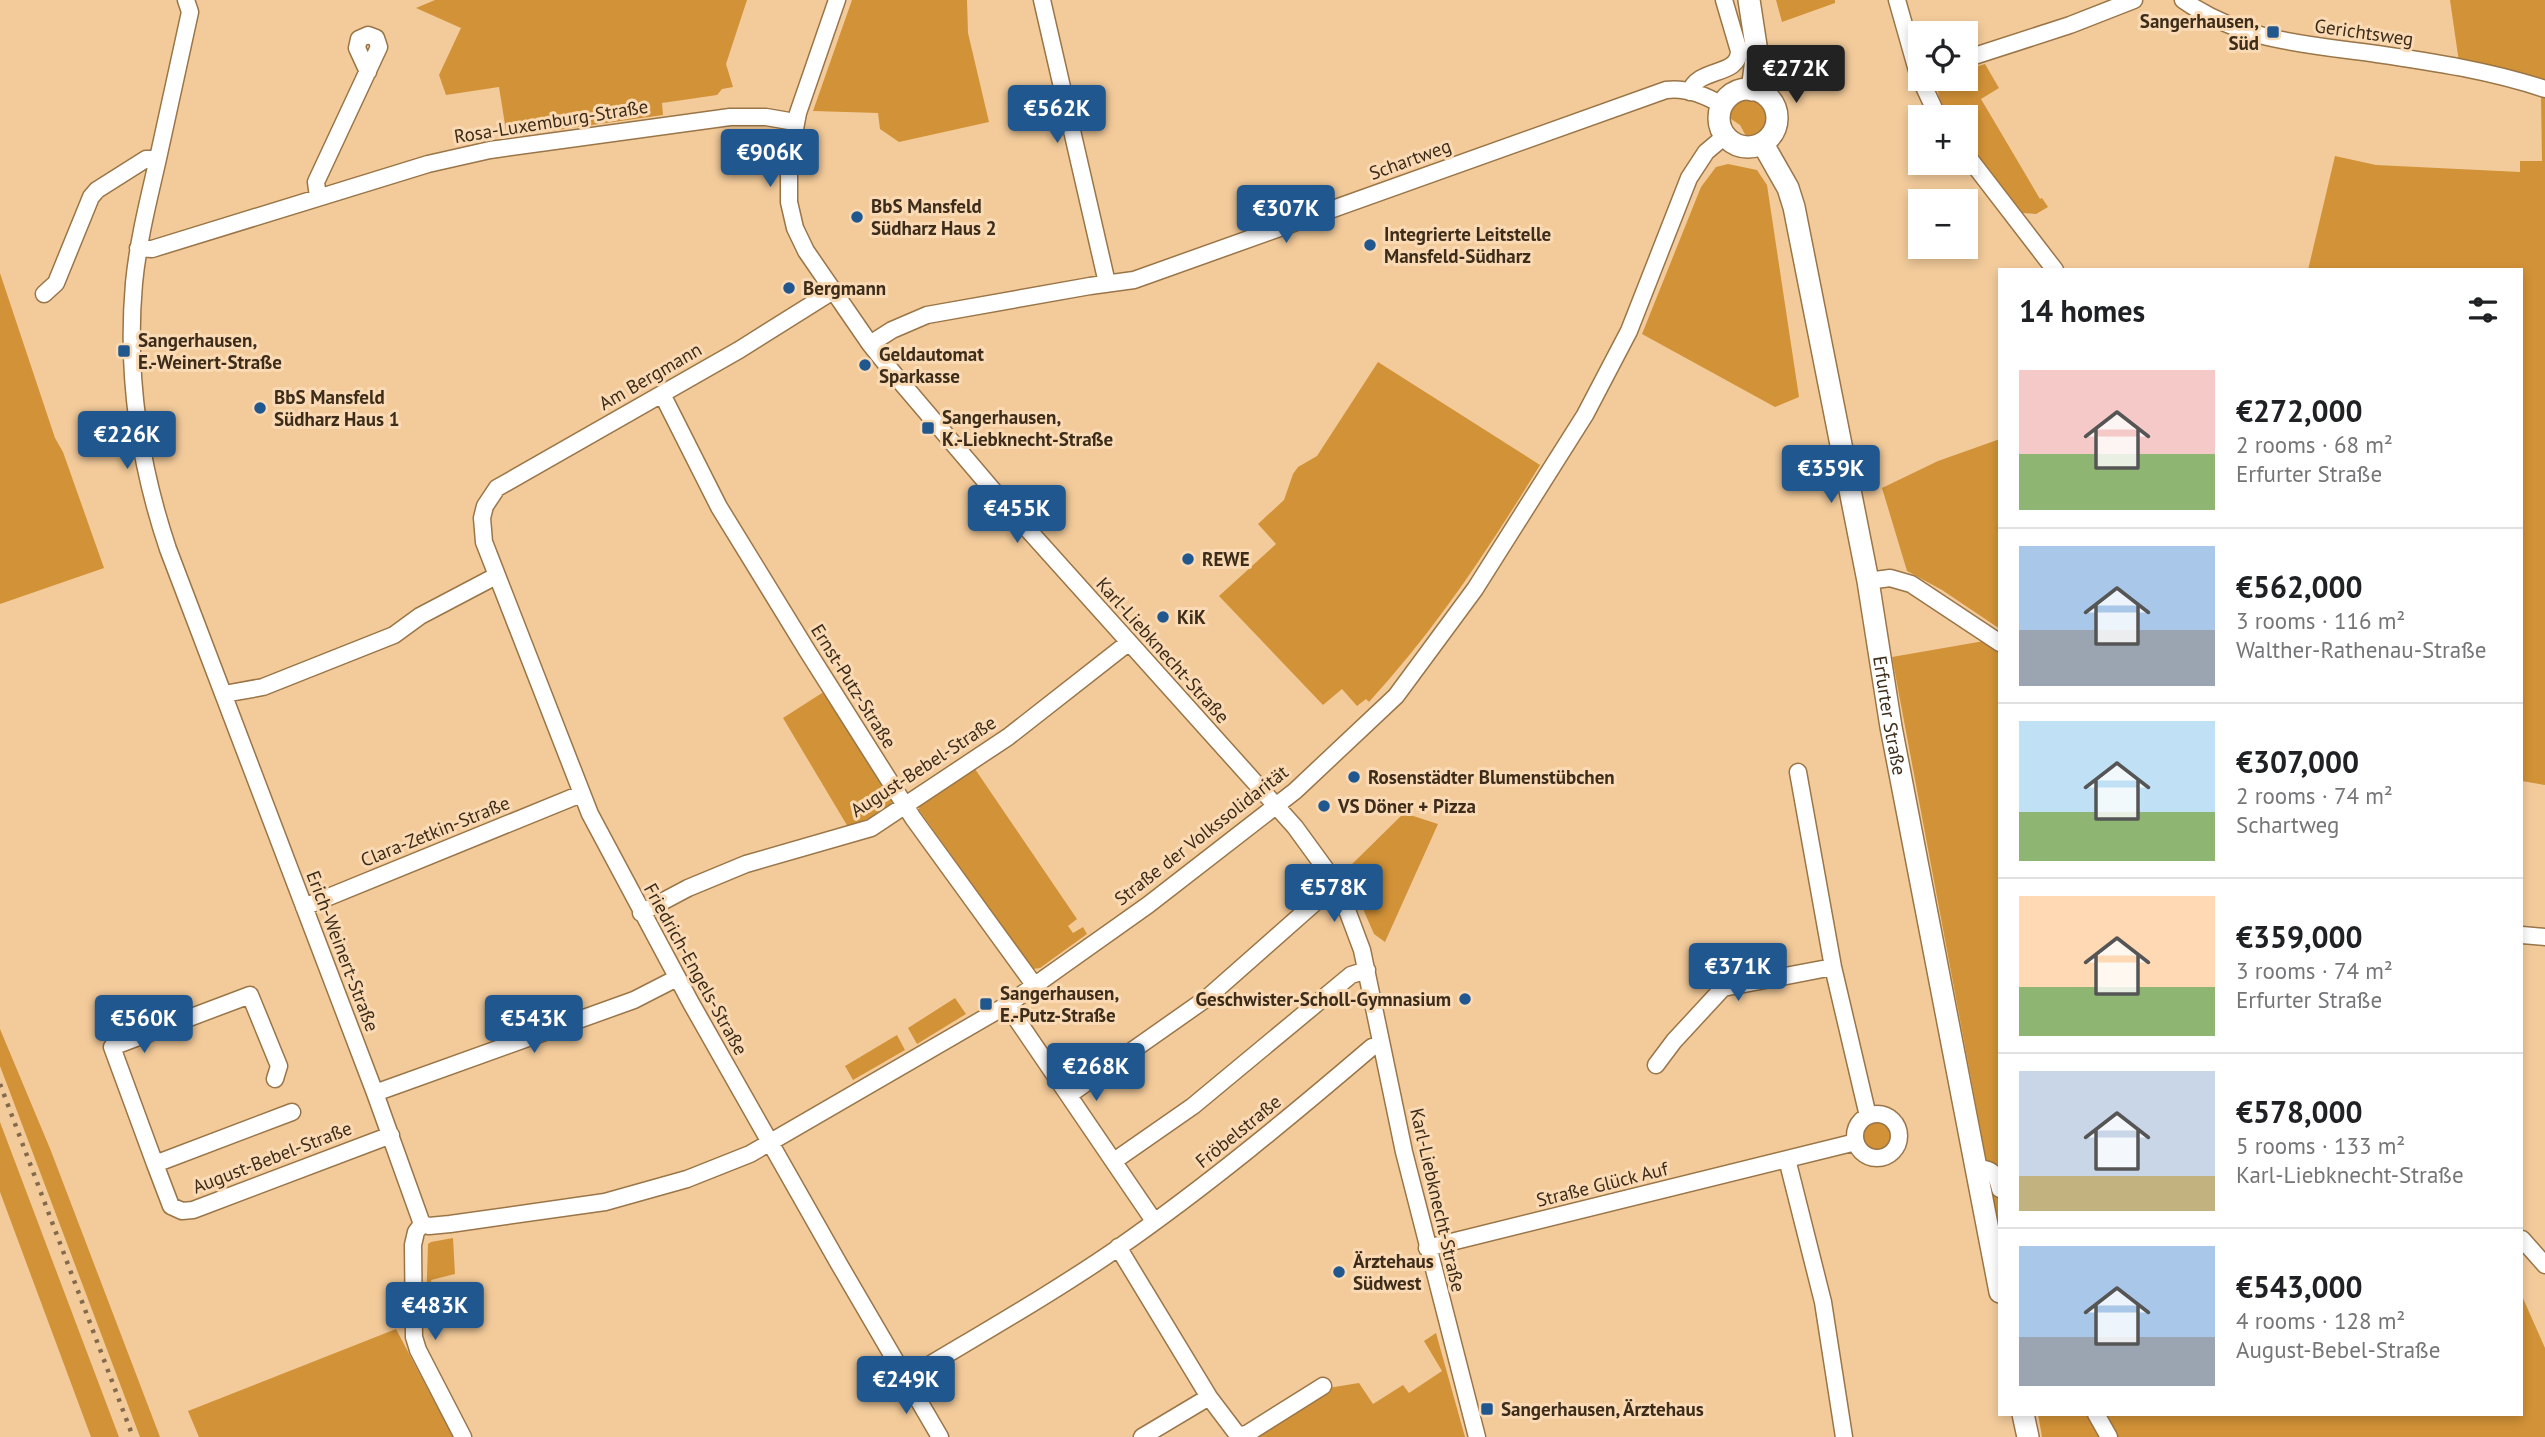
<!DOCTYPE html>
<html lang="en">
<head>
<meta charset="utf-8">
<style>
	:root { --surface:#fff; --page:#f2f2f2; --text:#202124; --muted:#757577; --line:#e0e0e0; --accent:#20578f }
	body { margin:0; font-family:"PT Sans",sans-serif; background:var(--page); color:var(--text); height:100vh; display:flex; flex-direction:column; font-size:26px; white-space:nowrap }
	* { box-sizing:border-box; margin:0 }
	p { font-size:23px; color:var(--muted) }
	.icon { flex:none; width:38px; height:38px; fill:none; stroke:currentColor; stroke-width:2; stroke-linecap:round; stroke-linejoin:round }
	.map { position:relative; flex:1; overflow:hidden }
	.panel { position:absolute; left:1998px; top:268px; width:525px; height:1148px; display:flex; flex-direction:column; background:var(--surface); border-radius:0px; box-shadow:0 4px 10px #0003 }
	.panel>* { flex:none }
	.buttons { position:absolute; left:1908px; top:21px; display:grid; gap:14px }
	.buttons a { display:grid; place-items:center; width:70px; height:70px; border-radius:0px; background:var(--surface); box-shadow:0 4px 10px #0003; font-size:35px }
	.price { position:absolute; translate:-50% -60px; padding:0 16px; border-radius:7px; background:var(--accent); color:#fff; font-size:23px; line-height:46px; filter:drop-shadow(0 2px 4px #0008) }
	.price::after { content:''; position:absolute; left:50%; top:42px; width:21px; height:16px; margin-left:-10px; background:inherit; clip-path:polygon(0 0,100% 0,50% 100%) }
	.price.on { background:#222; color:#fff }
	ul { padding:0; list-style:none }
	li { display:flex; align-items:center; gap:21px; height:175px; padding:0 21px }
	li+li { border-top:2px solid var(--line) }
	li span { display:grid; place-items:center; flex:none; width:196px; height:140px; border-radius:0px; color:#555 }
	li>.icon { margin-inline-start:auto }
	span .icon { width:84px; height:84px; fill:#fffc; stroke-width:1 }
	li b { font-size:30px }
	h2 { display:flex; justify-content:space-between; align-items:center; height:84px; padding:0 21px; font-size:30px }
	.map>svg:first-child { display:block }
</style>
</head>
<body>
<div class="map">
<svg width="2545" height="1437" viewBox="0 0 2545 1437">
	<rect width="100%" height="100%" fill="#f3cb9b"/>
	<!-- green -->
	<path fill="#d29237" d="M435 0H747L726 64 733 87 722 89 717 95 662 103 663 115 507 137 499 87 446 95 439 75 461 28 416 8Z
		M852 0H967L968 33 989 122 899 142 880 129 878 113 813 111Z
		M1776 0H1835V3L1782 22Z
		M2450 0H2545V785L2522 781V270H2308L2335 156 2376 165 2520 172V161H2542L2541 96 2511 84 2461 76Z
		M1985 64 1999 88 1981 99 2040 199 2042 198 2048 207 2036 214 2023 213 1998 182 1996 184 1978 162 1980 158 1965 140V117H1950C1943 105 1932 92 1942 79H1965V70Z
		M1748 99C1760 101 1767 107 1767 120 1765 131 1758 137 1747 138L1740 125 1728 117 1733 105Z
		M1728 164 1757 170 1767 185 1799 397 1775 407 1642 334 1701 187 1716 167Z
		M0 273 55 438 63 452 104 568 0 604Z
		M1378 362 1540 465C1488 550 1436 629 1369 702L1366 699 1357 706 1342 689 1323 705 1219 596 1276 544 1258 524 1284 500 1293 474 1298 467 1317 456Z
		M2000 439V629L1942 590 1907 571 1882 488 1938 461Z
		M1984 641 2000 653V1233L1892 657Z
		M822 693 825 694 892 801 891 806 855 826 848 827 783 718Z
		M975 769 1077 919 1068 926 1073 933 1083 927 1087 934 1040 968 1033 969 919 810V805L923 800Z
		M1404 813 1438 824 1385 942 1374 934 1346 870Z
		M955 998 966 1014 917 1044 908 1028Z
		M0 1029 51 1151 160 1437H140L0 1066Z
		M897 1035 905 1050 853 1080 845 1066Z
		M1863 1135a16 16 0 1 1 32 0a16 16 0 1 1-32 0Z
		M0 1122 119 1437H91L0 1192Z
		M453 1238 455 1274 431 1280 435 1300 426 1306 428 1244 431 1242Z
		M2522 1296 2545 1348V1437H2042L2038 1414H2522Z
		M396 1329 453 1437H199L188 1411Z
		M1436 1333 1465 1437H1247L1322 1389 1359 1383 1373 1404 1403 1385 1409 1393 1442 1371 1424 1341Z"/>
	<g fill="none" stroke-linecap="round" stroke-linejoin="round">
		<!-- street casing -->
		<g stroke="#9a7547" stroke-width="19">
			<path id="street" d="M186 0 190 12C179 62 168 112 157 163 148 202 138 242 134 283 126 374 139 463 168 549L375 1093 422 1224
				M837 0 798 113 789 161V202L795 228 806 251 870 344 894 374 997 495 1295 827 1338 886 1362 950 1404 1152 1477 1437
				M1042 0 1107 283
				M1897 0 1918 74 1938 117
				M2183 0C2243 42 2307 44 2377 54 2433 62 2491 71 2545 89
				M1965 59 2070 25 2134 0
				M1690 92C1697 67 1739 77 1739 51L1724 0
				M1965 153 2055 270
				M318 197 316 182 379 47 376 38 368 35 359 39 357 48 368 72
				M138 248 152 249 428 164 490 150 730 117H766L795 122
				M833 291 739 350 497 488 485 506 482 518 484 542 590 814 691 1003 839 1264 940 1437
				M44 294 56 283 91 197 97 190 146 159H157
				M870 344 892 330 927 315 1090 286 1134 280 1666 90C1686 87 1705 95 1722 105
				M662 394 719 507 808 652 913 818 1035 986
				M1868 581 1890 578 1911 584 2000 643
				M224 694 263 687 394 635 420 616 496 576
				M1798 772 1833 967 1868 1116
				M304 907 581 794
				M641 913 688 888 746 864 871 828 1008 737 1128 643
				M2522 935 2545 937
				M1007 1005 1154 1221
				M1656 1065 1674 1041 1723 988 1833 967
				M375 1093 634 1000 677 978
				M1069 1095 1207 998 1318 900 1338 886
				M292 1112 155 1164 171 1206 182 1211 193 1210 391 1135
				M1855 1136a22 22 0 1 1 44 0a22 22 0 1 1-44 0Z
				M1787 1159 1823 1302 1844 1437
				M1114 1161 1193 1106 1351 975 1367 970
				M155 1164 112 1047 250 995 279 1066 275 1079
				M1977 1169C1992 1167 1997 1175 2000 1189
				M422 1224 429 1226 450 1224 605 1202 687 1179 750 1154 1007 1005 1148 905 1295 791 1396 696 1475 589 1585 415 1629 331 1689 178 1706 152 1725 136
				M422 1224 416 1232 413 1245 414 1337 418 1350 463 1437
				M2522 1239 2545 1265
				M1118 1247 1209 1397 1237 1434 1245 1435 1323 1386
				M1427 1248 1856 1142
				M906 1379C977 1336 1050 1295 1118 1248 1207 1186 1290 1117 1372 1047L1381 1045
				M2096 1414 2109 1437
				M1142 1437 1209 1397"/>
		</g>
		<!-- secondary casing -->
		<g stroke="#9a7547" stroke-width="24">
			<g id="secondary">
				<path d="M1749 0 1757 52 1752 90"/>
				<circle cx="1748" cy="118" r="29"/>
				<path id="s1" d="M1763 144 1788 188 1794 207 1868 581 1891 727 2000 1292"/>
				<path d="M2023 1414 2028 1437"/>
			</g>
		</g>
		<!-- street -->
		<use href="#street" stroke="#fff" stroke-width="16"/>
		<!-- secondary -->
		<use href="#secondary" stroke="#fff" stroke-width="21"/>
		<!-- rail -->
		<path stroke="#846a4c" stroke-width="4.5" stroke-dasharray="3.5 7" stroke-linecap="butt" d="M0 1084 133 1437"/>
	</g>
	<!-- markers -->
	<g fill="#20578f" stroke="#fadab4" stroke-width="2.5">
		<rect x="2266" y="25" width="14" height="14" rx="3.5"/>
		<circle cx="857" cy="217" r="7"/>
		<circle cx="1370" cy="245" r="7"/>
		<circle cx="789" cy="288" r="7"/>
		<rect x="117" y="344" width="14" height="14" rx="3.5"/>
		<circle cx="865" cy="365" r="7"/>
		<circle cx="260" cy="408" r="7"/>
		<rect x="921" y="421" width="14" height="14" rx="3.5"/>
		<circle cx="1188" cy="559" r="7"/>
		<circle cx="1163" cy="617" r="7"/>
		<circle cx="1354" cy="777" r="7"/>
		<circle cx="1324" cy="806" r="7"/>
		<circle cx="1465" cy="999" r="7"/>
		<rect x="979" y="997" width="14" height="14" rx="3.5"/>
		<circle cx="1339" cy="1272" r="7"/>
		<rect x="1480" y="1402" width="14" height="14" rx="3.5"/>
	</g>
	<g text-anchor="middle" stroke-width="6" stroke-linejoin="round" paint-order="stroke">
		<!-- poi labels -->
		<g font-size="19" font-weight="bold" fill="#3c2c19" stroke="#fadab4" text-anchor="start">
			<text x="2259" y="28" text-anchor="end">Sangerhausen,<tspan x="2259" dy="22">Süd</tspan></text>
			<text x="871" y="213">BbS Mansfeld<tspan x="871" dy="22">Südharz Haus 2</tspan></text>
			<text x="1384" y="241">Integrierte Leitstelle<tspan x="1384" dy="22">Mansfeld-Südharz</tspan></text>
			<text x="803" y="295">Bergmann</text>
			<text x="138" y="347">Sangerhausen,<tspan x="138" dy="22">E.-Weinert-Straße</tspan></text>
			<text x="879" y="361">Geldautomat<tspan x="879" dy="22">Sparkasse</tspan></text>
			<text x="274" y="404">BbS Mansfeld<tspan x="274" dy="22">Südharz Haus 1</tspan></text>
			<text x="942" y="424">Sangerhausen,<tspan x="942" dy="22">K.-Liebknecht-Straße</tspan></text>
			<text x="1202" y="566">REWE</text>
			<text x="1177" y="624">KiK</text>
			<text x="1368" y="784">Rosenstädter Blumenstübchen</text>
			<text x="1338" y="813">VS Döner + Pizza</text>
			<text x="1000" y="1000">Sangerhausen,<tspan x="1000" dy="22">E.-Putz-Straße</tspan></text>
			<text x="1451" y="1006" text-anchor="end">Geschwister-Scholl-Gymnasium</text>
			<text x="1353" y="1268">Ärztehaus<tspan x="1353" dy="22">Südwest</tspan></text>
			<text x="1501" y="1416">Sangerhausen, Ärztehaus</text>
		</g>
		<!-- street labels -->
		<g font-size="19" fill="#3c2c19" stroke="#fadab4">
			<text transform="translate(2364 32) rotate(8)" y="7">Gerichtsweg</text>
			<text transform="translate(551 121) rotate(-9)" y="7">Rosa-Luxemburg-Straße</text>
			<text transform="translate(1410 159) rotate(-20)" y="7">Schartweg</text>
			<text transform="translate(650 376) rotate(-30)" y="7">Am Bergmann</text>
			<text transform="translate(1163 650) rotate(48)" y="7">Karl-Liebknecht-Straße</text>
			<text transform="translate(854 686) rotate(58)" y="7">Ernst-Putz-Straße</text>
			<text dy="7" stroke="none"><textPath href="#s1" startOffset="588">Erfurter Straße</textPath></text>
			<text transform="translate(923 766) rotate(-33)" y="7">August-Bebel-Straße</text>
			<text transform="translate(435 831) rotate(-22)" y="7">Clara-Zetkin-Straße</text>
			<text transform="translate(1201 835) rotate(-38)" y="7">Straße der Volkssolidarität</text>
			<text transform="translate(343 951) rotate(69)" y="7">Erich-Weinert-Straße</text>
			<text transform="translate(696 969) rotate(61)" y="7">Friedrich-Engels-Straße</text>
			<text transform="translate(1238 1131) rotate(-39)" y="7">Fröbelstraße</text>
			<text transform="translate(272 1157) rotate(-21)" y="7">August-Bebel-Straße</text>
			<text transform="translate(1602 1184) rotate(-14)" y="7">Straße Glück Auf</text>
			<text transform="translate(1438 1200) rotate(77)" y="7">Karl-Liebknecht-Straße</text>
		</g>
	</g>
</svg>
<div class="buttons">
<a><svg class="icon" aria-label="locate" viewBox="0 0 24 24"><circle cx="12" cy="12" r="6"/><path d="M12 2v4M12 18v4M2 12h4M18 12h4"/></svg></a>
<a>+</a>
<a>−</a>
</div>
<b class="price on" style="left:1796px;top:105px">€272K</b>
<b class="price" style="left:1057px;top:145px">€562K</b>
<b class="price" style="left:770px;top:189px">€906K</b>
<b class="price" style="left:1286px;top:245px">€307K</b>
<b class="price" style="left:127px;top:471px">€226K</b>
<b class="price" style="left:1831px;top:505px">€359K</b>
<b class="price" style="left:1017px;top:545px">€455K</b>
<b class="price" style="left:1334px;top:924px">€578K</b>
<b class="price" style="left:1738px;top:1003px">€371K</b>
<b class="price" style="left:144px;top:1055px">€560K</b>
<b class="price" style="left:534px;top:1055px">€543K</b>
<b class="price" style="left:1096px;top:1103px">€268K</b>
<b class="price" style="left:435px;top:1342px">€483K</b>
<b class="price" style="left:906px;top:1416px">€249K</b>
<section class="panel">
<h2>14 homes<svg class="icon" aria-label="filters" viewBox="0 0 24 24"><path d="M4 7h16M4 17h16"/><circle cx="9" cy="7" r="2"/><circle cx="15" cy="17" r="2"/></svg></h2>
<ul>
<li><span style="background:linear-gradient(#f6c9c9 60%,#8fb573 0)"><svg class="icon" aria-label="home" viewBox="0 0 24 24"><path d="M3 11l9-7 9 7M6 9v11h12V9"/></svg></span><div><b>€272,000</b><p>2 rooms · 68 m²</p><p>Erfurter Straße</p></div></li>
<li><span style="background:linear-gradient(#a9c7e8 60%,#9aa5b1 0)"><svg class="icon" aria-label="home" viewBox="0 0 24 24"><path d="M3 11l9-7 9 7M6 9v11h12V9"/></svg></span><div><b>€562,000</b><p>3 rooms · 116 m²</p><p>Walther-Rathenau-Straße</p></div></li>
<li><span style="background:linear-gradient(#bfe0f5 65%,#8fb573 0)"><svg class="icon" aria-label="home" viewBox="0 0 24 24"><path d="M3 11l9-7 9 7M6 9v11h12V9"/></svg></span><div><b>€307,000</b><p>2 rooms · 74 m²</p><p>Schartweg</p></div></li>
<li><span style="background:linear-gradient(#ffd9b3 65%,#8fb573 0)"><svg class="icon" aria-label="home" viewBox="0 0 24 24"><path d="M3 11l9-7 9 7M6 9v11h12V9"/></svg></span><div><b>€359,000</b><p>3 rooms · 74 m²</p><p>Erfurter Straße</p></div></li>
<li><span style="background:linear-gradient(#c9d6e8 75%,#c2b280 0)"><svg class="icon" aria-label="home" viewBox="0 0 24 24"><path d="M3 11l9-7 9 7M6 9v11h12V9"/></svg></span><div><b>€578,000</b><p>5 rooms · 133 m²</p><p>Karl-Liebknecht-Straße</p></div></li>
<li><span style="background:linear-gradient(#a9c7e8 65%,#9aa5b1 0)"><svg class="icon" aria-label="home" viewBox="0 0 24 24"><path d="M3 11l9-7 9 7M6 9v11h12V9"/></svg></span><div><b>€543,000</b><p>4 rooms · 128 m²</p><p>August-Bebel-Straße</p></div></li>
</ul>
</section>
</div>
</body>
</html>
